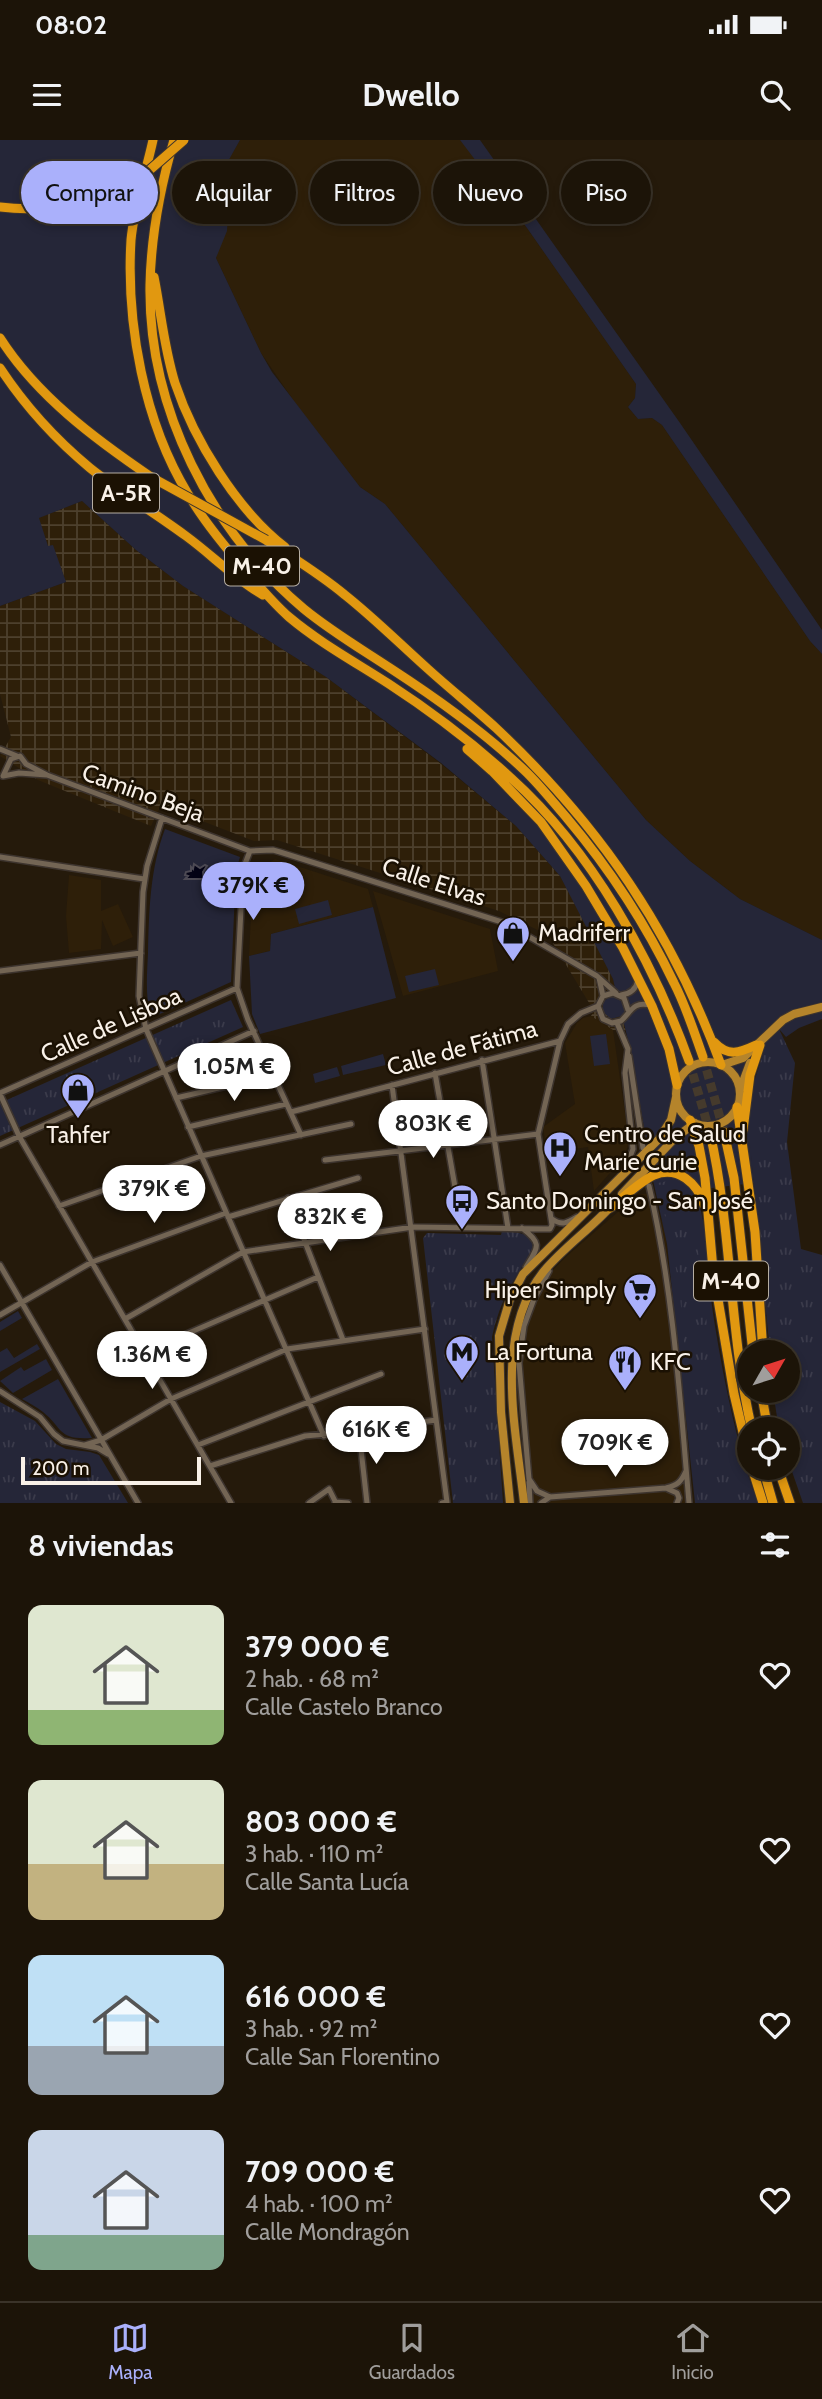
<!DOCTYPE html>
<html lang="es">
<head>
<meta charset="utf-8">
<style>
	:root { --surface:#1c1408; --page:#251d12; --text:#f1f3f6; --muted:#a09e9c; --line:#3a3329; --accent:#aab0fb }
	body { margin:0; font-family:Cabin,sans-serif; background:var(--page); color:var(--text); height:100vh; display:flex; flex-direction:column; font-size:26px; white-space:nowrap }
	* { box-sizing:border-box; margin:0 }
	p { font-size:23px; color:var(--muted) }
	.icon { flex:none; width:38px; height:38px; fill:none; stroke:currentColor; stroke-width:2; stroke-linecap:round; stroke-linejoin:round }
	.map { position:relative; height:1363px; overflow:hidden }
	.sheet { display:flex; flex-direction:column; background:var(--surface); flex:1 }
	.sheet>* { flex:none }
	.hud { position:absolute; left:21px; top:21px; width:780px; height:63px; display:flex; gap:14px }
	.needle { width:46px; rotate:51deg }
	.tools { position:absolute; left:737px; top:1200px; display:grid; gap:14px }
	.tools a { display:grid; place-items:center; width:63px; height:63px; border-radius:50%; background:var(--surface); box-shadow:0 4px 10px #0003,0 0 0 2px var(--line); font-size:35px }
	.scale { position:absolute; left:21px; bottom:18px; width:180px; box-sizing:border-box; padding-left:7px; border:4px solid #f9f1e8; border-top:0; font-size:19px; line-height:24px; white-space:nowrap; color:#f9f1e8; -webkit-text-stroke:5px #1b1103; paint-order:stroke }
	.price { position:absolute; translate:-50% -60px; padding:0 16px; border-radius:24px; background:#fff; color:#222; font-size:23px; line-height:46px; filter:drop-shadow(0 2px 4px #0008) }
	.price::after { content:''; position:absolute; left:50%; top:42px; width:21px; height:16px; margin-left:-10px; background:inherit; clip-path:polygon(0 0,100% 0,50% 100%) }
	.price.on { background:var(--accent); color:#111 }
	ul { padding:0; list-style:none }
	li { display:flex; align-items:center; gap:21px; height:175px; padding:0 28px }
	li span { display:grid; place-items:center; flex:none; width:196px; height:140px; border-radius:14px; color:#555 }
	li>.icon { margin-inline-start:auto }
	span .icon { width:84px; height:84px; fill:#fffc; stroke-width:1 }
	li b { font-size:30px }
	h2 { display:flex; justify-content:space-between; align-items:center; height:84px; padding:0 28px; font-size:30px }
	.chip { padding:0 24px; border-radius:32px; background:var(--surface); box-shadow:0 4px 10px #0003,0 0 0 2px var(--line); font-size:24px; line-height:63px }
	.chip.on { background:var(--accent); color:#111 }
	.status { display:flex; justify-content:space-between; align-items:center; height:49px; padding:0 35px; background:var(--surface); direction:ltr }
	.status svg { height:19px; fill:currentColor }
	header { display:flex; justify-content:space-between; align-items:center; height:91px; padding:0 28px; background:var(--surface); font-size:32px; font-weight:700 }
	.tabs { display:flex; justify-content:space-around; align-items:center; height:98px; border-top:2px solid var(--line); background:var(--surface); font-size:19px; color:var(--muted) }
	.tabs a { display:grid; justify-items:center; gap:4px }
	.tabs .on { color:var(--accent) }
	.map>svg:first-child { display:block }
</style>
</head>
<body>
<div class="status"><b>08:02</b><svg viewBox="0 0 49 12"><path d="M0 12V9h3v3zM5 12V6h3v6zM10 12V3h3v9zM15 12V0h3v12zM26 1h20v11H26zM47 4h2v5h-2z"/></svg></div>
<header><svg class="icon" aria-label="menu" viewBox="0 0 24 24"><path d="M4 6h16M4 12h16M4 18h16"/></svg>Dwello<svg class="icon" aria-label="search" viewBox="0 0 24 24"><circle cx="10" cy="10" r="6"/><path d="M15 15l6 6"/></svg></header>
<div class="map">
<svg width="822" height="1363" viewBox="0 0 822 1363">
	<defs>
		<pattern id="industrial-grid" width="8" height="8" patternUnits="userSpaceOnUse" patternTransform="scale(1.75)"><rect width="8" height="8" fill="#2e1f09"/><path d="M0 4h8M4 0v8" fill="none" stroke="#4d402d"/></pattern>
		<pattern id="park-tufts" width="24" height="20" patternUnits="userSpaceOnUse" patternTransform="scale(1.75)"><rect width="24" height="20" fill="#252638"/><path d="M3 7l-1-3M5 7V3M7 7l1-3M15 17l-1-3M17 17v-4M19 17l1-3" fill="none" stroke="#3b3b4b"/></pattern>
		<pattern id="water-ripples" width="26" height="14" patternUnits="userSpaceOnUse" patternTransform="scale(1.75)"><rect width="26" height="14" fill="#030215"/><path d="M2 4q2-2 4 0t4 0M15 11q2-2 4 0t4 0" fill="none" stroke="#282737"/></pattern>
	</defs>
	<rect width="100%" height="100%" fill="#251a0b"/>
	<!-- built -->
	<path fill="#2e1f09" d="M240 0H460L469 9 527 88 636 244 635 258 628 267 638 279 652 278 662 285 810 501 822 514V800L740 759 690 721 646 680 385 364 360 347 298 267 261 213 216 118 228 73 223 41 226 24Z
		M275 719 368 749 373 767 271 794 270 811 249 816 253 734Z
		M69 735 101 740V771L118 764 133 797 113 806 102 780 101 809 69 813 66 776Z
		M373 751 490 789 498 831 403 856Z
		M591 876 613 890 629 1001 625 1016 594 1051 588 1007 547 1013 543 987 575 964 565 903 577 883 583 878Z
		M639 1054H648L656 1065 665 1089 693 1363H527L516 1242 519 1187 534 1149 568 1115Z"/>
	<!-- industrial -->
	<path fill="url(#industrial-grid)" d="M82 361 136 410 183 446 326 537 441 624 516 686 560 736 582 777 613 839 626 891 613 890 591 876 594 871 548 795 499 771 277 700 254 701 161 665 151 686 38 640 0 616 11 597 0 554V466L66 442 52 405 48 407 38 378Z"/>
	<!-- green -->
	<path fill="#252638" d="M0 0H240L226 25 223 41 228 73 227 91 216 118 261 213 272 232 360 347 385 364 646 680 690 721 740 759 822 800V879L799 888 786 897 779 889C742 930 749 992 754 1043L695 1050C709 1089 707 1133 713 1173 722 1232 737 1308 758 1363H695L667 1104 653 1040 631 912 622 876 611 879 603 872V862L609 857H617L613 839 560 736 516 686 441 623 326 537 183 446 136 410 82 361 39 378 48 406 53 405 66 442 0 466Z
		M460 0H480L680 283 822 490V514L810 501 662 285 652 278 638 279 628 267 635 258 636 244 527 88Z
		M165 689 240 717 236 730 231 842 151 878C145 857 147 834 148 813 149 770 150 729 165 689Z
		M328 760 332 775 299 784 295 769Z
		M373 767 396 858 260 894 252 874 249 816 270 811 271 794Z
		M435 829 439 845 409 852 405 836Z
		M606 894 610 924 594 926 590 896Z
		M383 914 386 925 343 935 341 926Z
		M337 927 340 936 315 943 313 934Z
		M18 1171 22 1178 0 1191V1182Z
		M37 1204 40 1209 0 1232V1212L7 1208 14 1218Z
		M46 1219 52 1230 13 1253 0 1241 21 1227 24 1231Z
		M58 1239 92 1298C57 1300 64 1289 43 1272 37 1267 29 1263 22 1259Z"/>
	<!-- park -->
	<path fill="url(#park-tufts)" d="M231 860 243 887 0 996V963Z
		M779 889 795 923 787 1002 801 1109 822 1115V1363H803L788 1320V1290H779L773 1251H788V1213H770L748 984 755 939 766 904Z
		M668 1041C681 1043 687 1051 692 1063L711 1217 734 1305 754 1363H698L679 1143 658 1043Z
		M502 1091C516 1092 535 1092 533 1111 513 1138 499 1164 492 1197L503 1363H453L423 1098 427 1093 501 1095Z
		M0 1262 35 1281 56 1304 66 1309 90 1312 99 1315 128 1363H0Z"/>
	<!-- water -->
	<path fill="url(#water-ripples)" stroke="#4d4a54" stroke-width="2" d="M194 724 200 728 205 725 207 726 203 732 204 739H185L188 736 185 735 186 732 191 731V727L193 729Z"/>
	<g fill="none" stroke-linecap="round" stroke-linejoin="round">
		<!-- highway-tunnel -->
		<path stroke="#453a2c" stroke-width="9" stroke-dasharray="9 4.5" stroke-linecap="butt" d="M703 917 724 992
			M689 921 710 993"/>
		<!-- street casing -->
		<g stroke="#3d342e" stroke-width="8">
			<path id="street" d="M0 609 17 616
				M47 635 19 633 3 636 11 619 20 616 26 624 47 635 250 711 273 710 280 712 505 783 597 836 616 853
				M162 678 147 726 143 752 139 856 146 889 324 1296
				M250 711 243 729 237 848 248 880 301 995
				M0 717 144 739
				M0 831 141 813
				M599 838 603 856
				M621 855C630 854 636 850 638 840
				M628 870 624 858 613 853 603 856 598 866 603 879 612 883 621 881C631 872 633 861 650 865
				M617 883 628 909 625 933 633 1009 626 1028
				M629 916 643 1008
				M482 920 508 1088
				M435 933 462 1087
				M392 945 447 1362 442 1363
				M0 953 237 848
				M0 954 19 996 231 1363
				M176 958 274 935
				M291 972 560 901
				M188 987 286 964
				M0 1005 254 891
				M325 1020 538 994
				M649 1046C673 1149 680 1257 689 1363
				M288 1058 343 1200
				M59 1066 201 1016 351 984
				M228 1077 358 1038
				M552 1079C562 1086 567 1083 577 1077
				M522 1088C543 1104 538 1107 526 1127
				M0 1125 138 1363
				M549 1131 534 1159 524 1186 519 1223 529 1339 537 1351 550 1357 666 1348C678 1345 681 1342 686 1331
				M0 1175 92 1122 226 1073
				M125 1179 243 1112 413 1087 550 1089 552 1085 538 994 560 901 568 884 581 873 598 866
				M145 1212 318 1137
				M0 1251 40 1277 54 1294 63 1301 98 1308 108 1314
				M359 1291 367 1363
				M85 1305 101 1300 171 1259 287 1209 425 1189
				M198 1305 381 1234
				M210 1326 305 1296 359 1291 436 1280
				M529 1342 530 1363
				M668 1349 677 1353 679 1358 677 1363
				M335 1362 348 1363
				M309 1363 329 1349 336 1363
				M541 1363 550 1357"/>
		</g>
		<!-- primary casing -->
		<g stroke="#3d342e" stroke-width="10">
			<path id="primary" d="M676 954a32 32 0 1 1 64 0a32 32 0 1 1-64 0Z
				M722 925 743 918 783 880 794 874 822 867
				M740 950 750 923
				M622 1054 675 998 695 983
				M510 1363 501 1272 499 1196 510 1159 523 1134 659 999 671 980 676 957
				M524 1363C516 1289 493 1194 544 1131 565 1106 592 1088 613 1064"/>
		</g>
		<!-- highway casing -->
		<g stroke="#3d342e" stroke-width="11">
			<path id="highway" d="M153 0C146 32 134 67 131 100 126 184 144 282 188 354 204 382 225 407 246 431 260 447 273 463 289 477 320 503 355 522 389 544 432 572 473 603 511 638 592 711 652 819 689 921
				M174 0C160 48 151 96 150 145 148 268 211 391 304 469 332 492 363 510 393 530 439 560 484 592 524 630 539 644 552 661 566 677 609 728 645 782 674 843 686 866 694 892 703 917
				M0 67C39 72 77 66 114 52
				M154 137C161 172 164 208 175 243 194 300 237 370 285 407
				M0 198C37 256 95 299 151 337
				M0 228C25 266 55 299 90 328 120 352 155 373 186 396 212 415 235 439 263 455
				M266 400C293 418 320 434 345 455 374 478 400 504 428 529 450 549 474 568 496 588 600 686 672 791 721 925
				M467 609 492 631 541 682 586 746 623 808 652 866 669 909 677 945
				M714 902C728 917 739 913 756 905
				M737 967 755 1092 763 1213
				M690 980 699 1006 705 1038 713 1130 734 1254 749 1318
				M743 990 750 935 760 905
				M724 992 734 1038 753 1213
				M710 993C732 1090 729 1192 752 1290
				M610 1068C624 1057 638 1043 654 1035 678 1025 698 1044 704 1065
				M761 1251 768 1290
				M752 1328 763 1363
				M763 1328 773 1363
				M778 1328 790 1363"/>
		</g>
		<!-- street -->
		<use href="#street" stroke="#736554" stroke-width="5"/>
		<!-- primary -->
		<use href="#primary" stroke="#b5842b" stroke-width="8"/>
		<!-- highway -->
		<use href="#highway" stroke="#e19810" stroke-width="9"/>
		<!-- highway-bridge casing -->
		<g stroke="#3d342e" stroke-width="11" stroke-linecap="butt">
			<path id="highway-bridge" d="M114 52 144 35 184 0
				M151 337 266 400"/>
		</g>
		<!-- highway-bridge -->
		<use href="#highway-bridge" stroke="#e19810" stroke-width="9"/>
	</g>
	<!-- icons -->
	<defs>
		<g id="shop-pin" transform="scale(1.75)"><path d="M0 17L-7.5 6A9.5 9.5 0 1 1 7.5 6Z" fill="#aab0fb" stroke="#1b1103"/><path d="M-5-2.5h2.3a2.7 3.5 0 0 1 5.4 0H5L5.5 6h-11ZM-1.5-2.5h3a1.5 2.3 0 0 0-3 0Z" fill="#111"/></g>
		<g id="hospital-pin" transform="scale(1.75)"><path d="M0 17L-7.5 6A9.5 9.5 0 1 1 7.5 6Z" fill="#aab0fb" stroke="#1b1103"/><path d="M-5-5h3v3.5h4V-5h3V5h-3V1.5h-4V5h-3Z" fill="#111"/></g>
		<g id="bus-pin" transform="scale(1.75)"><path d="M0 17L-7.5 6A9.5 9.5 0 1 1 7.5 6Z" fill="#aab0fb" stroke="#1b1103"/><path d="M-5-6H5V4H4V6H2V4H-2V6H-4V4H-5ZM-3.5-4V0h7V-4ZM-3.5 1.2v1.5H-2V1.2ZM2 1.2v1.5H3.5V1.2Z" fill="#111"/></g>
		<g id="supermarket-pin" transform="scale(1.75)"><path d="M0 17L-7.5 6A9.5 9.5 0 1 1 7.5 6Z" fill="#aab0fb" stroke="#1b1103"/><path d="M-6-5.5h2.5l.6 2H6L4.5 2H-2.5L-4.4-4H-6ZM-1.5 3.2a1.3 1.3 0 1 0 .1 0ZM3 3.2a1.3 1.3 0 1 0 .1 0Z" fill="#111"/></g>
		<g id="metro-pin" transform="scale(1.75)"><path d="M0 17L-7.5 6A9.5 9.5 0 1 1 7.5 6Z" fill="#aab0fb" stroke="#1b1103"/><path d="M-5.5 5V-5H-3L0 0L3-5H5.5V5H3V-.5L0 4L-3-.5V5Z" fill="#111"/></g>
		<g id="restaurant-pin" transform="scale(1.75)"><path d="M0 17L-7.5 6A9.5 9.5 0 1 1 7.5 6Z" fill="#aab0fb" stroke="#1b1103"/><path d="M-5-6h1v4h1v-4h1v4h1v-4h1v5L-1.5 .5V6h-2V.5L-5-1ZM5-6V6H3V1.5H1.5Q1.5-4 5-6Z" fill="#111"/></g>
	</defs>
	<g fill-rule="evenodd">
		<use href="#shop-pin" x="513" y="793"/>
		<use href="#shop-pin" x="78" y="950"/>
		<use href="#hospital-pin" x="560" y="1008"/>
		<use href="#bus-pin" x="462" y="1061"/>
		<use href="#supermarket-pin" x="640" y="1150"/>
		<use href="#metro-pin" x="462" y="1212"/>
		<use href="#restaurant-pin" x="625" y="1222"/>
	</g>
	<g text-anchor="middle" stroke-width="5" stroke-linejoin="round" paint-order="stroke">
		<!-- shield labels -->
		<g fill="#1b1103" stroke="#b6aea3" stroke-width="2">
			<rect x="93" y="333.5" width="66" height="39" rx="5"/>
			<rect x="225" y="406.5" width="74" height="39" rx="5"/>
			<rect x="694" y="1121.5" width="74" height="39" rx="5"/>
		</g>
		<g font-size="23" font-weight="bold" fill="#f9f1e8">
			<text x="126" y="361">A-5R</text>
			<text x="262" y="434">M-40</text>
			<text x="731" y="1149">M-40</text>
		</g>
		<!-- street labels -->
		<g font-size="24" fill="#f9f1e8" stroke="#1b1103">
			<text transform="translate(143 653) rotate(20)" y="8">Camino Beja</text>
			<text transform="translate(434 742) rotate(18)" y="8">Calle Elvas</text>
			<text transform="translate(111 885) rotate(-24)" y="8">Calle de Lisboa</text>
			<text transform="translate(462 908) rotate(-15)" y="8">Calle de Fátima</text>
		</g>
		<!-- poi labels -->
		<g font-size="24" fill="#f9f1e8" stroke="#1b1103" text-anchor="start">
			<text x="538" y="801">Madriferr</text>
			<text x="584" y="1002">Centro de Salud<tspan x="584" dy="28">Marie Curie</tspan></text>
			<text x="78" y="1003" text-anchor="middle">Tahfer</text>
			<text x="486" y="1069">Santo Domingo - San José</text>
			<text x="616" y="1158" text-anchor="end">Hiper Simply</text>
			<text x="486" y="1220">La Fortuna</text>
			<text x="650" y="1230">KFC</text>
		</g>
	</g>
</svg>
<div class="tools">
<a><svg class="needle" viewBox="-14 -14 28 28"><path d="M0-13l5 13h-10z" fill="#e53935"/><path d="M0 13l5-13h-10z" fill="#a09e9c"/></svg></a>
<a><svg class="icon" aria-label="locate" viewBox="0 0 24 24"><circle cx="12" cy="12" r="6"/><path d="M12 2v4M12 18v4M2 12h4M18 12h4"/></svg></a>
</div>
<div class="scale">200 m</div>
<b class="price on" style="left:253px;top:782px">379K €</b>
<b class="price" style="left:234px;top:963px">1.05M €</b>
<b class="price" style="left:433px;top:1020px">803K €</b>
<b class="price" style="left:154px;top:1085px">379K €</b>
<b class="price" style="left:330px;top:1113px">832K €</b>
<b class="price" style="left:152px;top:1251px">1.36M €</b>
<b class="price" style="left:376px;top:1326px">616K €</b>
<b class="price" style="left:615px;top:1339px">709K €</b>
<div class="hud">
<a class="chip on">Comprar</a>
<a class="chip">Alquilar</a>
<a class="chip">Filtros</a>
<a class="chip">Nuevo</a>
<a class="chip">Piso</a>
</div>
</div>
<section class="sheet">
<h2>8 viviendas<svg class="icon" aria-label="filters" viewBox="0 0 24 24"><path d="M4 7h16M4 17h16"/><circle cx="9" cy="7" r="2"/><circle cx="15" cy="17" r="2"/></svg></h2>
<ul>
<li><span style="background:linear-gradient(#dfe7d0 75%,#8fb573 0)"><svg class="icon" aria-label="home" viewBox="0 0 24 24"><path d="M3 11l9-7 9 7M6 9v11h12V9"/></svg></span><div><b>379 000 €</b><p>2 hab. · 68 m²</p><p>Calle Castelo Branco</p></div><svg class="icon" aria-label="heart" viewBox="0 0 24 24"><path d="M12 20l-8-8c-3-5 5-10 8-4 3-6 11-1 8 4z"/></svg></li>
<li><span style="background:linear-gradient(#dfe7d0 60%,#c2b280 0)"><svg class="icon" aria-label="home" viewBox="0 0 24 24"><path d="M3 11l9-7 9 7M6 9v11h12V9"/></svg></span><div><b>803 000 €</b><p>3 hab. · 110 m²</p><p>Calle Santa Lucía</p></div><svg class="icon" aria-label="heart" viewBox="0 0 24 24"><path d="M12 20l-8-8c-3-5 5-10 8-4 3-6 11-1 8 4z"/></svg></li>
<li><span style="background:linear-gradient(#bfe0f5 65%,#9aa5b1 0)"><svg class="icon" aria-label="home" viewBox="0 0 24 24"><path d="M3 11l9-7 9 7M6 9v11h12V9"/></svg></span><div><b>616 000 €</b><p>3 hab. · 92 m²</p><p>Calle San Florentino</p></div><svg class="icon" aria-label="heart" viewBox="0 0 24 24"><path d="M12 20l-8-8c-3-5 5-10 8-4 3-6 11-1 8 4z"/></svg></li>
<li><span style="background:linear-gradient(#c9d6e8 75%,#7fa58c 0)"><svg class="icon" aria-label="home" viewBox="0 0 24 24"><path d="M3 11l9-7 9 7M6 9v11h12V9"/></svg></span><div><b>709 000 €</b><p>4 hab. · 100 m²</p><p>Calle Mondragón</p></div><svg class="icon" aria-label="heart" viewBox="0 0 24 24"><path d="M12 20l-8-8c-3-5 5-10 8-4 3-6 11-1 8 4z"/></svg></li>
</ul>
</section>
<nav class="tabs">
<a class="on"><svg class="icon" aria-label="map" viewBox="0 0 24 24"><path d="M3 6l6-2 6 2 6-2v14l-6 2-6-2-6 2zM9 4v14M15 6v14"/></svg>Mapa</a>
<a><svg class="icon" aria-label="saved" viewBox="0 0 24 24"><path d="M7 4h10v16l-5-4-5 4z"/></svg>Guardados</a>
<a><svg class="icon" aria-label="home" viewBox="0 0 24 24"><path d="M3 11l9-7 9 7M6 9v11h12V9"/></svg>Inicio</a>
</nav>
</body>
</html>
